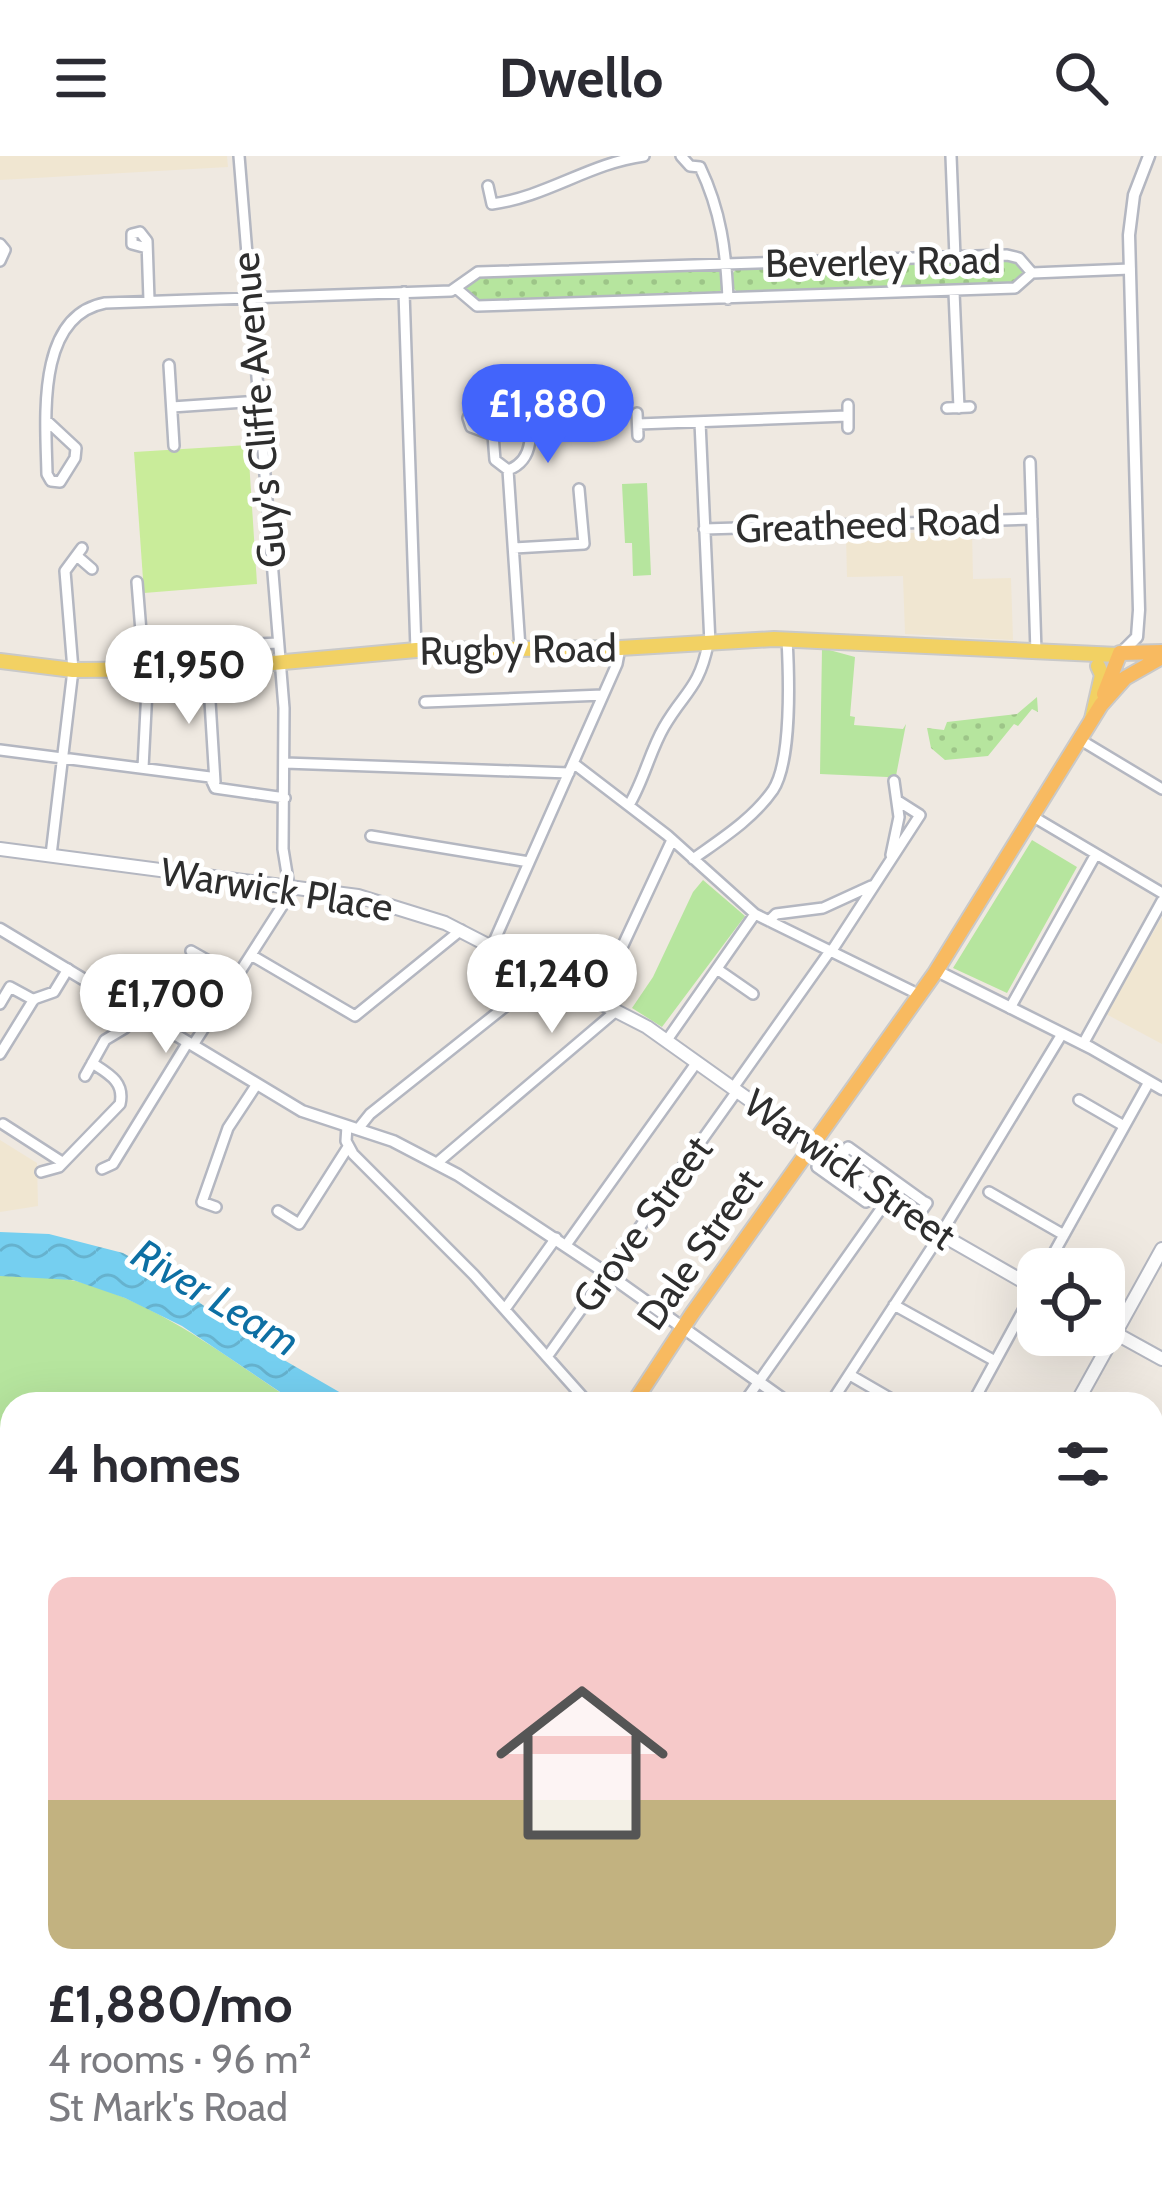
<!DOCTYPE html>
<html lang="en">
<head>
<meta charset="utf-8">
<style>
	:root { --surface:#fff; --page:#f7f7f7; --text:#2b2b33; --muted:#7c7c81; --line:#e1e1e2; --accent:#4264fb }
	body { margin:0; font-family:Cabin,sans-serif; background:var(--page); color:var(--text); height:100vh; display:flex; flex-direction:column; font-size:45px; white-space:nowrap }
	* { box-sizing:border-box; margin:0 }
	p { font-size:39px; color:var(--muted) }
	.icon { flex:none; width:66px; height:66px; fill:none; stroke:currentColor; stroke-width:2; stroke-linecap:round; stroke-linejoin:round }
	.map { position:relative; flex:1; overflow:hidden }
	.sheet { position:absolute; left:0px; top:1236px; width:1164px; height:807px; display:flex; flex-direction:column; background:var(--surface); border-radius:36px 36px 0 0; box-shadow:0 12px 48px #0002 }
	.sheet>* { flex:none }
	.fabs { position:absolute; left:1017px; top:1092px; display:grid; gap:24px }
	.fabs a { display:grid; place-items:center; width:108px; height:108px; border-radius:24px; background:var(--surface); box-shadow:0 12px 48px #0002; font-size:60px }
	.price { position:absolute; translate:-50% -102px; padding:0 27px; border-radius:42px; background:#fff; color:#222; font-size:39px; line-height:78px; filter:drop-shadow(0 3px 6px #0008) }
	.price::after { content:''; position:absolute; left:50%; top:72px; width:36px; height:27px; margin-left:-18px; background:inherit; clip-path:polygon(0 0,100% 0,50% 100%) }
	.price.on { background:var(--accent); color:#fff }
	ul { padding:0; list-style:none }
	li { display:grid; align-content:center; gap:24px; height:636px; padding:0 48px }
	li+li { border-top:3px solid var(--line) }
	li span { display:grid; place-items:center; height:372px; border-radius:24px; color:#555 }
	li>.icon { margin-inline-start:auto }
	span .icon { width:216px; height:216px; fill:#fffc; stroke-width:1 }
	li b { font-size:51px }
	h2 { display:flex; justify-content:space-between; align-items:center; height:144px; padding:0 48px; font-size:51px }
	header { display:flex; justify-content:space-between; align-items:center; height:156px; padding:0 48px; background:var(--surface); font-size:54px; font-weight:800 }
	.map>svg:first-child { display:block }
</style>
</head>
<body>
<header><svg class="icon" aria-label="menu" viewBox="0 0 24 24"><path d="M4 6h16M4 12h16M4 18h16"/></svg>Dwello<svg class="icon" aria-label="search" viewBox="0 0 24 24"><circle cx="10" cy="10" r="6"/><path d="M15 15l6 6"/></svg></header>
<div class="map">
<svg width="1162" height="2042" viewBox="0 0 1162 2042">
	<defs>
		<pattern id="grass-dots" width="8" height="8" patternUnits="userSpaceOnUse" patternTransform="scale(3)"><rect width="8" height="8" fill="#b6e59e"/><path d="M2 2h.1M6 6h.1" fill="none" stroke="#9dc588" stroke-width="1.8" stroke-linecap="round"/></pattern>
		<pattern id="water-waves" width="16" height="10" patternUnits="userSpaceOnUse" patternTransform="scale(3)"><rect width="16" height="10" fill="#75cff0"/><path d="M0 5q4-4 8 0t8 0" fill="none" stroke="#66b2ce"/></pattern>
	</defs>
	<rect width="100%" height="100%" fill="#efe9e1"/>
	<!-- education -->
	<path fill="#f0e6d1" d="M0 0H227L228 11 0 24Z
		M972 375 973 423 1011 422 1013 484 905 478 903 420 847 421 846 379Z
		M1162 761V888L1106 858Z
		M0 984 37 1007 38 1050 0 1056Z"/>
	<!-- grass -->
	<path fill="url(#grass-dots)" d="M1012 104 1023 116 1015 129 740 138 734 133 733 117 737 112Z
		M713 111 722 117 723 132 716 139 475 147 463 133 477 121Z
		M1037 541 1038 556 1032 553 1018 570 1014 568 988 600 945 604 931 592 927 572 944 574 947 566 1017 558Z"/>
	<!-- park -->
	<path fill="#b6e59e" d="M647 327 651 419 633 420 632 387H625L622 328Z
		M822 492 855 501 850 560 855 561 854 569 903 573 906 568 895 625 887 621 820 618Z
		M1032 684 1077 711 1007 837 953 812Z
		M703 724 745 760 662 871 632 852 653 821 693 736Z
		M11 1119C32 1121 56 1120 76 1125 160 1147 227 1202 298 1248H12V1438L0 1428V1120Z"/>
	<!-- pitch -->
	<path fill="#c9ec9a" d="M248 289 257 428 144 437 134 296Z"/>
	<!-- water -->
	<path fill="url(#water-waves)" d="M0 1076 49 1078 123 1097 160 1118 258 1189 360 1248H298L182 1170 125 1142 73 1124 0 1120Z"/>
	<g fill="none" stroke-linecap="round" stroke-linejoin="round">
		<!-- minor casing -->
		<g stroke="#b4b7c1" stroke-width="14">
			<path id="minor" d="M681 0 690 10 700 11C721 55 726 95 728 143
				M951 0 955 101
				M488 30 492 48C546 41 590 7 644 0
				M0 88 5 94 0 105
				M147 92 132 88V78L140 76 147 85 149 144
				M457 133 477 150 1015 132 1032 117 1130 113
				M404 136 416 494
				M954 136 959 252
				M169 209 174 290
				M848 249V272
				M172 251 260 245
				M947 252 970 251
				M637 257 638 280
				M47 265 76 292 75 302 60 326 51 325 47 318C46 265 35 160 105 147L451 135 478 116 1007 99 1019 102 1032 117
				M700 266 710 488
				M638 268 847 260
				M493 279 471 271 468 262 472 253C485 245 497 254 514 248L522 250C535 272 534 305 508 314L495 304 493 279 503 253
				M1030 306 1036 496
				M508 314 520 492
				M704 373 1032 363
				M514 392 584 388 579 333
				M77 400 92 413
				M137 426 144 513
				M142 495 277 487
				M208 513 215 626
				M425 546 603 539
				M1079 583 1162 633
				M0 594 210 621 215 632 285 642
				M285 607 569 617
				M573 607 667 679 755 758 920 839
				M143 612 148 513
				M629 649C644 624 650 595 664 571 684 536 699 533 708 488
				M1032 660 1162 737
				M371 680 529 706
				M51 699 73 514 65 415 82 392
				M891 699 899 661 894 625
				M693 703C721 683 753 663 773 634 792 605 789 519 787 483
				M769 765 776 758 823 752 871 730
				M492 790 617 508 620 492
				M191 795 237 821
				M831 796 920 659 898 645
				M251 799 355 860 461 774
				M717 813 753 838
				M597 845 672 684
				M0 848 10 831 34 844
				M1010 852 1096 698
				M667 884 755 758
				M1083 888 1162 745
				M193 889 286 744 289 730 283 693 284 552 239 0
				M0 898 34 843 54 836 68 813
				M85 920 105 884 125 872 137 855
				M733 932 830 795
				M1079 944 1124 970
				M3 968 62 1006
				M347 970 346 985 353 998 474 1119 589 1248
				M358 973 370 958 546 818
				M826 998 817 1011 866 1046 875 1034
				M838 1006 848 991 923 1045 927 1047 916 1063
				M437 1007 616 855
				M102 1013 113 1008 188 886
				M41 1016 59 1011 120 948C125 926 109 918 92 907
				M989 1036 1064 1079
				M216 1051 202 1046 228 972 257 928
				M278 1055 299 1068 348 991
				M566 1089 697 906
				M1045 1113 1149 926
				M894 1149 995 1205
				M505 1153 556 1082
				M547 1201 737 935
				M850 1219 900 1248
				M743 1248 888 1043
				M830 1248 942 1076 1062 878
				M923 1248H933
				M972 1248 1038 1127
				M1161 1685 1162 1667
				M0 1934 12 1940
				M0 1979 12 1956
				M1152 2029 1162 2032
				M235 2031 256 2042
				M978 2031 1000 2042
				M64 2042 69 2031
				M223 2042 230 2031
				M929 2042 933 2031
				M1066 2042 1072 2031"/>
		</g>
		<!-- tertiary casing -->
		<g stroke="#b4b7c1" stroke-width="15">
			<path id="tertiary" d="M1122 496 1137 481 1139 454 1129 79 1134 39 1149 0
				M0 773 302 955 393 985 458 1019 606 1117 790 1248
				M937 815 1091 892 1162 933
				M1152 1452 1162 1457
				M1152 1549 1162 1546
				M1152 1586 1162 1583
				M1152 1765 1162 1766"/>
		</g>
		<!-- secondary casing -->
		<g stroke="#b4b7c1" stroke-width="16">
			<path id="secondary" d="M0 693 358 740 445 767 647 871 928 1071 1038 1134
				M1104 1171 1162 1203
				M1076 1248 1162 1093
				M653 2042 657 2031
				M798 2042 802 2031"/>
		</g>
		<!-- primary casing -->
		<g stroke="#c9c9c9" stroke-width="18">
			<path id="primary" d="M0 505 73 514 208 513 416 494 620 492 774 483 1118 499
				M1092 563 1102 519 1098 510
				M0 1809 12 1815
				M434 2031 448 2042"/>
		</g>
		<!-- trunk casing -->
		<g stroke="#c9c9c9" stroke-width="18">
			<path id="trunk" d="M1104 538 1120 497 1162 496
				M633 1248 692 1158 935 817 1101 549 1125 522 1162 501
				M0 1436 12 1445"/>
		</g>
		<!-- minor -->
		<use href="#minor" stroke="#fff" stroke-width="9"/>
		<!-- tertiary -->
		<use href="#tertiary" stroke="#fff" stroke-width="10"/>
		<!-- secondary -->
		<use href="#secondary" stroke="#fff" stroke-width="12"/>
		<!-- primary -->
		<use href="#primary" stroke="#f2d163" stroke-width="14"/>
		<!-- trunk -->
		<use href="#trunk" stroke="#f8ba60" stroke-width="14"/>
		<!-- rail casing -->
		<g stroke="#a3a6b8" stroke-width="8">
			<path id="rail" d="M0 1541 12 1560
				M0 1609 12 1619
				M537 2031 551 2042
				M583 2031 594 2042"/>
		</g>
		<!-- rail -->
		<use href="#rail" stroke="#fff" stroke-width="3" stroke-dasharray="9" stroke-linecap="butt"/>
	</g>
	<g text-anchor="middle" stroke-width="10" stroke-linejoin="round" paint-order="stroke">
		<!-- street labels -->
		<g font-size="39" fill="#2e2e2e" stroke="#fff">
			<text transform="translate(883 105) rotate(-1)" y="14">Beverley Road</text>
			<text transform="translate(258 254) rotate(-95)" y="14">Guy's Cliffe Avenue</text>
			<text transform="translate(868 368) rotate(-2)" y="14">Greatheed Road</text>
			<text transform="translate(518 493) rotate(-1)" y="14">Rugby Road</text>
			<text transform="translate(277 733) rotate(9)" y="14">Warwick Place</text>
			<text transform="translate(850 1013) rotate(35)" y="14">Warwick Street</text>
			<text transform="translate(642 1068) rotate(-54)" y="14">Grove Street</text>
			<text transform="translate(699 1093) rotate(-55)" y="14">Dale Street</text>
		</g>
		<!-- water labels -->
		<g font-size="42" font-style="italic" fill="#0d6fa3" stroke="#fff">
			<text transform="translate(216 1141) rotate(31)" y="15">River Leam</text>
		</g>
	</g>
</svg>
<div class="fabs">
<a><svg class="icon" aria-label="locate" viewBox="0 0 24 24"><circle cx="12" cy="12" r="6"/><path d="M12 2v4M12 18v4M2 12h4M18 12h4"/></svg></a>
</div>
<b class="price on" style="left:548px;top:310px">£1,880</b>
<b class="price" style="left:189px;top:571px">£1,950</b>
<b class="price" style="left:552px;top:880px">£1,240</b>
<b class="price" style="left:166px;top:900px">£1,700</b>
<section class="sheet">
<h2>4 homes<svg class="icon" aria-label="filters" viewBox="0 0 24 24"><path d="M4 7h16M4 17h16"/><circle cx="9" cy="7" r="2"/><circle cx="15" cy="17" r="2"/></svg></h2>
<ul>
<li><span style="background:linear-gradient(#f6c9c9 60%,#c2b280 0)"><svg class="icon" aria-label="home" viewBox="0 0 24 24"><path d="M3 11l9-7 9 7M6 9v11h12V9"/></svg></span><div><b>£1,880/mo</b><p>4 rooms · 96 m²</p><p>St Mark's Road</p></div></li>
</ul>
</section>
</div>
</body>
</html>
